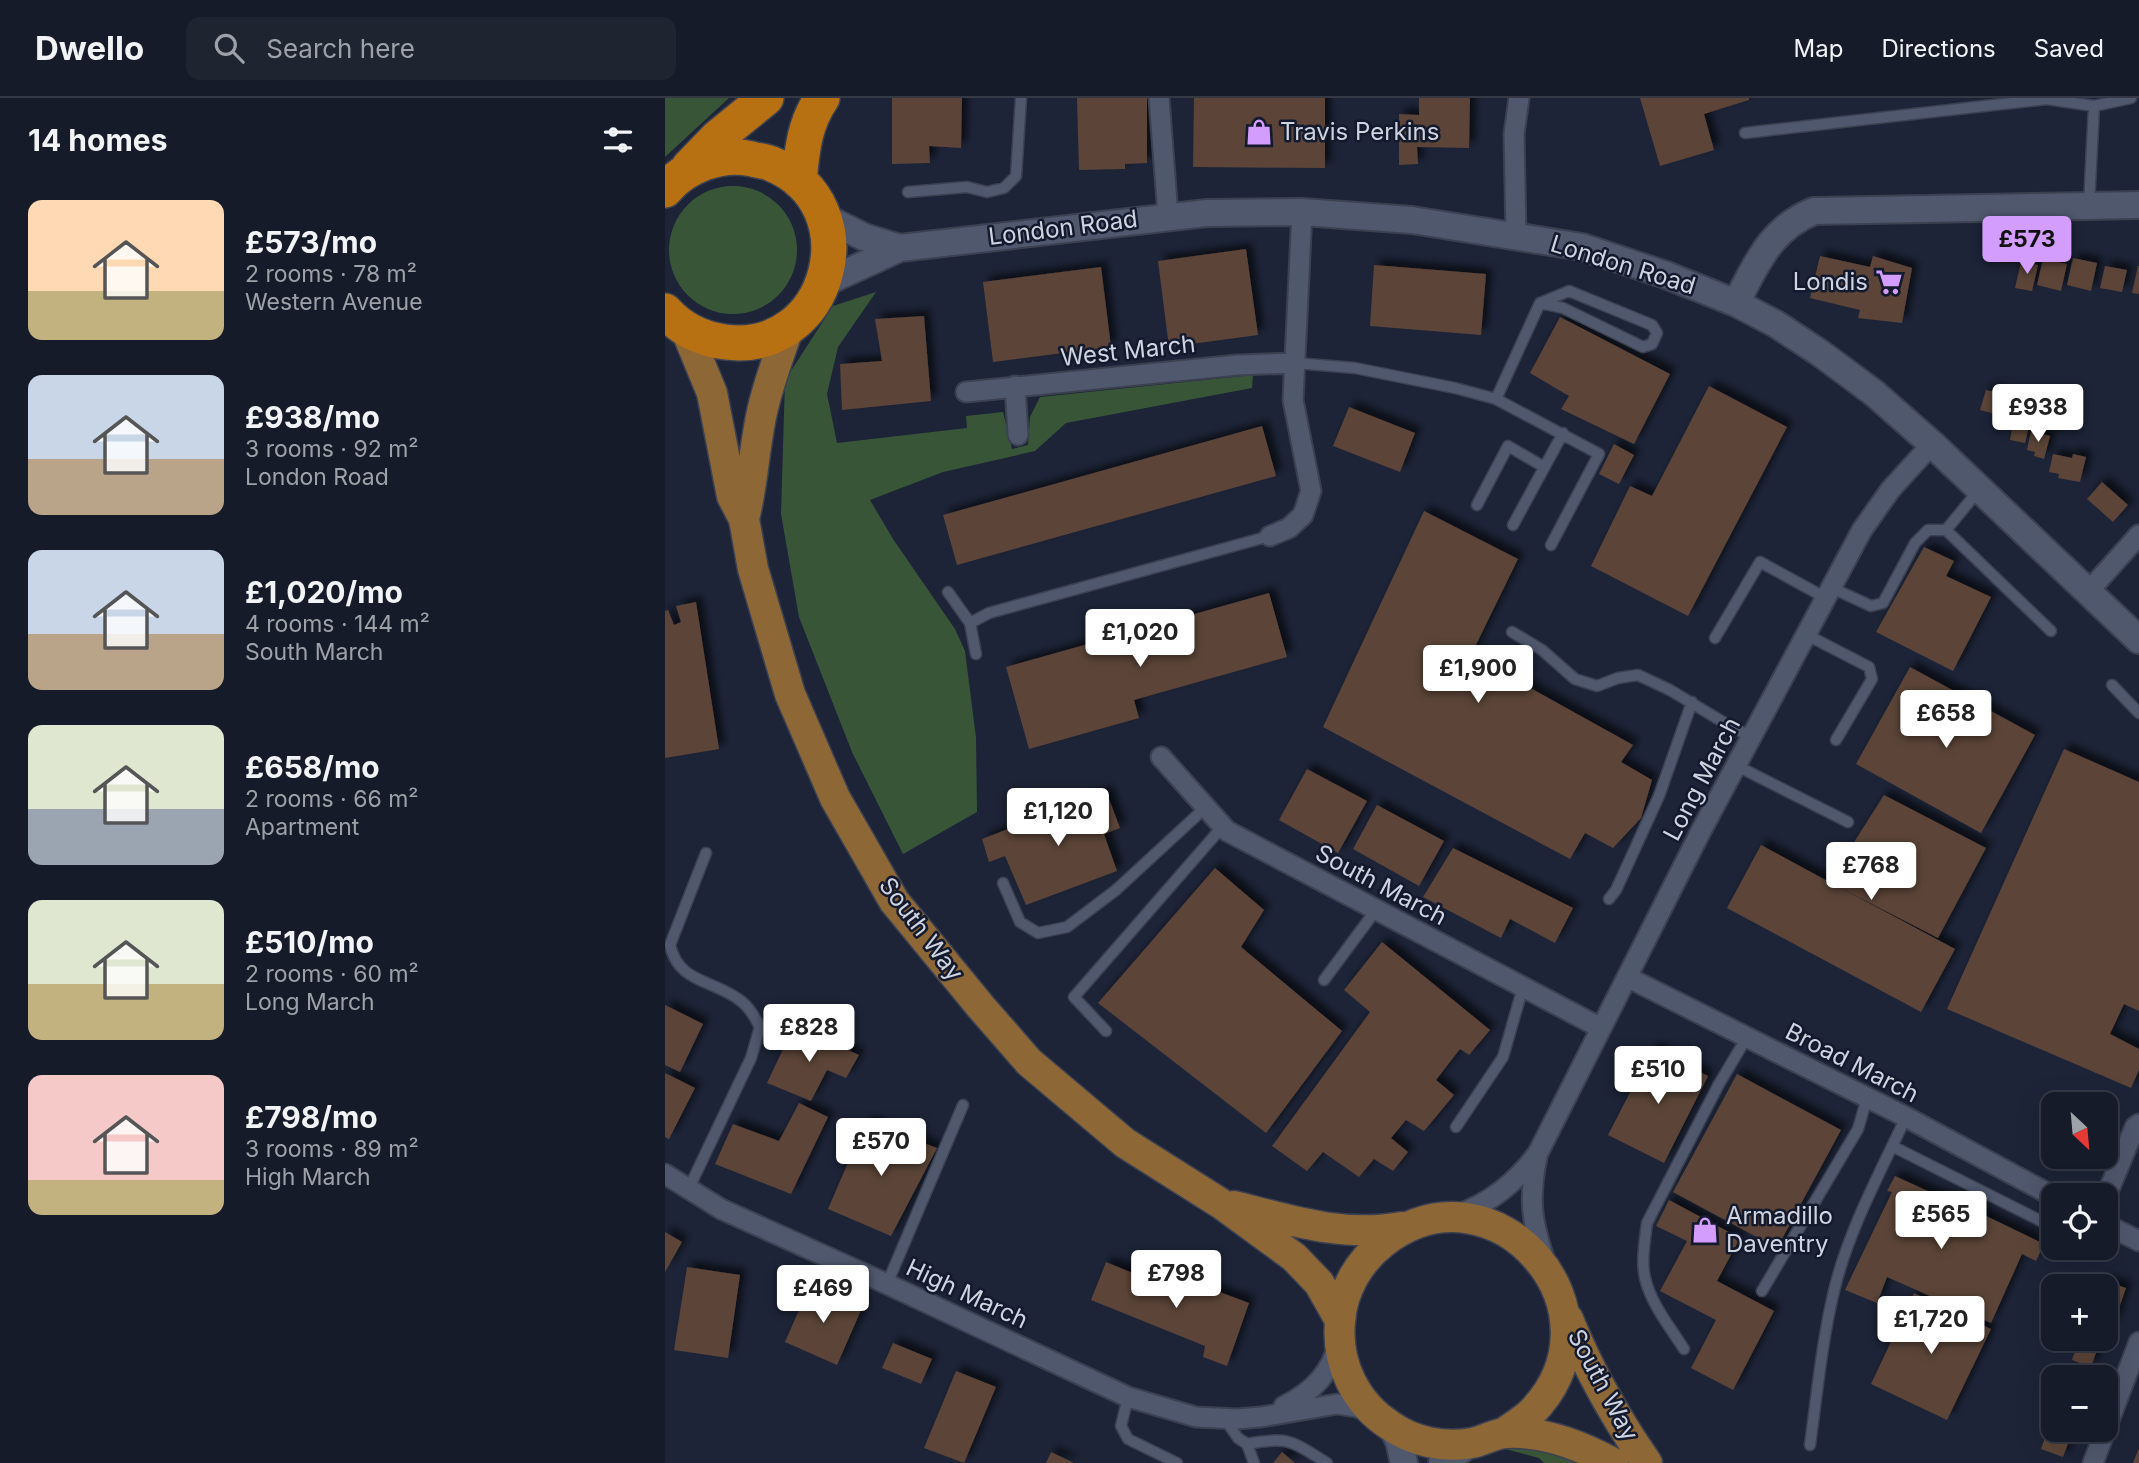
<!DOCTYPE html>
<html lang="en">
<head>
<meta charset="utf-8">
<style>
	:root { --surface:#161b29; --page:#1f2431; --text:#f1f3f6; --muted:#9ea1a8; --line:#353946; --accent:#d29dfd }
	body { margin:0; font-family:Inter,sans-serif; background:var(--page); color:var(--text); height:100vh; display:flex; flex-direction:column; font-size:26px; white-space:nowrap }
	* { box-sizing:border-box; margin:0 }
	p { font-size:23px; color:var(--muted) }
	.icon { flex:none; width:38px; height:38px; fill:none; stroke:currentColor; stroke-width:2; stroke-linecap:round; stroke-linejoin:round }
	.map { position:relative; flex:1; overflow:hidden }
	.details { display:flex; flex-direction:column; background:var(--surface); width:665px }
	.details>* { flex:none }
	.needle { width:46px; rotate:154deg }
	.tools { position:absolute; left:1376px; top:994px; display:grid; gap:14px }
	.tools a { display:grid; place-items:center; width:77px; height:77px; border-radius:14px; background:var(--surface); box-shadow:0 7px 28px #0002,0 0 0 2px var(--line); font-size:35px }
	.price { position:absolute; translate:-50% -60px; padding:0 16px; border-radius:7px; background:#fff; color:#222; font-size:23px; line-height:46px; filter:drop-shadow(0 2px 4px #0008) }
	.price::after { content:''; position:absolute; left:50%; top:42px; width:21px; height:16px; margin-left:-10px; background:inherit; clip-path:polygon(0 0,100% 0,50% 100%) }
	.price.on { background:var(--accent); color:#111 }
	ul { padding:0; list-style:none }
	li { display:flex; align-items:center; gap:21px; height:175px; padding:0 28px }
	li span { display:grid; place-items:center; flex:none; width:196px; height:140px; border-radius:14px; color:#555 }
	li>.icon { margin-inline-start:auto }
	span .icon { width:84px; height:84px; fill:#fffc; stroke-width:1 }
	li b { font-size:30px }
	h2 { display:flex; justify-content:space-between; align-items:center; height:84px; padding:0 28px; font-size:30px }
	header { display:flex; align-items:center; gap:42px; box-sizing:border-box; height:98px; padding:0 35px; background:var(--surface); border-bottom:2px solid var(--line) }
	header strong { font-size:33px }
	nav { display:flex; gap:38px; margin-inline-start:auto; font-size:24px }
	.search { width:490px; height:63px; background:var(--page); display:flex; align-items:center; gap:18px; box-sizing:border-box; padding:0 24px; border-radius:14px; color:var(--muted); font-size:26px }
	main { display:flex; flex:1; min-height:0 }
	.map>svg:first-child { display:block }
</style>
</head>
<body>
<header>
<strong>Dwello</strong>
<div class="search"><svg class="icon" aria-label="search" viewBox="0 0 24 24"><circle cx="10" cy="10" r="6"/><path d="M15 15l6 6"/></svg>Search here</div>
<nav><a>Map</a><a>Directions</a><a>Saved</a></nav>
</header>
<main>
<section class="details">
<h2>14 homes<svg class="icon" aria-label="filters" viewBox="0 0 24 24"><path d="M4 7h16M4 17h16"/><circle cx="9" cy="7" r="2"/><circle cx="15" cy="17" r="2"/></svg></h2>
<ul>
<li><span style="background:linear-gradient(#ffd9b3 65%,#c2b280 0)"><svg class="icon" aria-label="home" viewBox="0 0 24 24"><path d="M3 11l9-7 9 7M6 9v11h12V9"/></svg></span><div><b>£573/mo</b><p>2 rooms · 78 m²</p><p>Western Avenue</p></div></li>
<li><span style="background:linear-gradient(#c9d6e8 60%,#b9a48a 0)"><svg class="icon" aria-label="home" viewBox="0 0 24 24"><path d="M3 11l9-7 9 7M6 9v11h12V9"/></svg></span><div><b>£938/mo</b><p>3 rooms · 92 m²</p><p>London Road</p></div></li>
<li><span style="background:linear-gradient(#c9d6e8 60%,#b9a48a 0)"><svg class="icon" aria-label="home" viewBox="0 0 24 24"><path d="M3 11l9-7 9 7M6 9v11h12V9"/></svg></span><div><b>£1,020/mo</b><p>4 rooms · 144 m²</p><p>South March</p></div></li>
<li><span style="background:linear-gradient(#dfe7d0 60%,#9aa5b1 0)"><svg class="icon" aria-label="home" viewBox="0 0 24 24"><path d="M3 11l9-7 9 7M6 9v11h12V9"/></svg></span><div><b>£658/mo</b><p>2 rooms · 66 m²</p><p>Apartment</p></div></li>
<li><span style="background:linear-gradient(#dfe7d0 60%,#c2b280 0)"><svg class="icon" aria-label="home" viewBox="0 0 24 24"><path d="M3 11l9-7 9 7M6 9v11h12V9"/></svg></span><div><b>£510/mo</b><p>2 rooms · 60 m²</p><p>Long March</p></div></li>
<li><span style="background:linear-gradient(#f6c9c9 75%,#c2b280 0)"><svg class="icon" aria-label="home" viewBox="0 0 24 24"><path d="M3 11l9-7 9 7M6 9v11h12V9"/></svg></span><div><b>£798/mo</b><p>3 rooms · 89 m²</p><p>High March</p></div></li>
</ul>
</section>
<div class="map">
<svg width="1474" height="1365" viewBox="0 0 1474 1365">
	<defs>
		<filter id="shadow"><feDropShadow dx="6" dy="-6" stdDeviation="3.5" flood-color="#0009"/></filter>
	</defs>
	<rect width="100%" height="100%" fill="#1d2437"/>
	<!-- green -->
	<path fill="#395538" d="M0 0H64L0 59Z
		M4 152a64 64 0 1 1 128 0a64 64 0 1 1-128 0Z
		M211 194 173 249 162 296 172 345 302 330 301 318 338 314 347 351 363 347 365 319 375 299 588 277 587 290 401 325 370 353 278 374 205 402 228 441 290 531 300 553 311 640 312 714 238 756 187 654 134 519 116 416 120 282 168 208Z
		M843 1342 929 1365H879L874 1360 833 1349Z"/>
	<!-- building -->
	<path fill="#5b4439" filter="url(#shadow)" d="M227 0H297L296 50 264 48 265 65 227 66Z
		M412 0H482V65L460 66V71L414 72Z
		M529 0H660V70L528 69Z
		M754 0H805L804 50 752 49 753 66 734 67V16L754 17Z
		M975 0H1084V2L1039 16 1049 52 995 68Z
		M581 151 593 237 504 249 493 163Z
		M1155 158 1205 169 1208 158 1247 170 1237 225 1193 220 1195 212 1145 200Z
		M1408 160 1432 165 1426 193 1402 187Z
		M1378 161 1402 166 1396 193 1372 187Z
		M1356 164 1373 167 1367 193 1350 190Z
		M709 167 821 176 816 237 705 228Z
		M1440 168 1462 172 1457 194 1435 190Z
		M1473 168H1474V196L1467 195Z
		M436 169 446 249 328 264 318 184Z
		M259 218 266 303 177 312 175 266 217 263 210 221Z
		M895 219 1005 276 969 346 896 311 904 298 865 275Z
		M1044 288 1122 329 1023 518 926 468 965 388 987 398Z
		M1321 292 1339 296 1334 317 1315 312Z
		M684 309 750 335 735 374 668 348Z
		M1342 311 1361 316 1359 324 1365 325 1360 345 1345 342 1347 331 1338 329Z
		M597 328 611 378 292 467 278 417Z
		M1366 333 1385 338 1379 361 1369 358 1370 354 1362 352Z
		M949 346 969 357 954 386 934 376Z
		M1388 356 1407 360 1408 356 1421 359 1415 384 1393 380 1394 376 1384 374Z
		M1437 384 1463 407 1448 424 1422 401Z
		M759 413 853 461 806 557 968 647 956 664 987 682 976 720 948 750 920 735 905 761 658 629Z
		M1259 449 1289 463 1281 478 1326 499 1288 573 1211 534Z
		M604 495 622 559 469 602 474 620 364 651 341 569Z
		M31 504 54 651 0 660V513L3 512 9 527 16 524 11 508Z
		M1245 569 1370 637 1316 735 1191 666Z
		M1399 651 1474 684V913L1459 906 1445 936 1474 951V972L1466 990 1282 911Z
		M642 671 702 703 673 755 614 722Z
		M441 693 455 730 439 736 452 773 361 807 340 758 324 764 317 741Z
		M1219 697 1321 750 1273 840 1174 789 1290 851 1256 914 1062 810 1096 747 1168 786 1191 741Z
		M712 707 779 743 754 788 688 751Z
		M788 750 908 810 890 845 845 821 836 840 758 799Z
		M550 770 599 812 576 849 677 933 601 1035 433 905Z
		M717 844 825 932 804 957 795 951 771 982 789 997 759 1033 741 1022 726 1040 743 1054 728 1073 709 1061 694 1079 658 1054 642 1073 607 1048 705 914 679 892Z
		M0 907 38 926 15 974 0 967Z
		M129 928 194 957 181 980 162 972 146 1003 102 985Z
		M988 950 1043 978 999 1065 943 1037Z
		M0 975 30 990 4 1041 0 1039Z
		M1072 976 1176 1032 1112 1150 1008 1094Z
		M134 1005 163 1019 126 1096 50 1066 68 1026 114 1043Z
		M201 1023 272 1050 226 1138 163 1111Z
		M1230 1078 1289 1105 1293 1097 1318 1108 1315 1115 1379 1146 1371 1163 1357 1156 1326 1225 1222 1179 1212 1205 1180 1192 1227 1094 1222 1093Z
		M1004 1102 1075 1140 1052 1183 1109 1213 1068 1292 1026 1270 1051 1222 995 1193 1022 1143 991 1128Z
		M0 1134 17 1144 0 1174Z
		M441 1164 518 1196 525 1183 584 1205 562 1268 538 1259 540 1248 426 1202Z
		M22 1169 75 1177 63 1260 9 1252Z
		M1438 1182 1461 1190 1448 1227 1440 1224V1188H1436Z
		M145 1187 197 1210 172 1267 120 1244Z
		M1249 1195 1326 1231 1282 1322 1206 1286Z
		M1414 1241H1436L1426 1269 1407 1262Z
		M228 1245 267 1261 256 1286 217 1270Z
		M291 1273 331 1289 299 1365 259 1350Z
		M1388 1317V1332H1408L1398 1359 1376 1351Z
		M1474 1350V1365H1468Z
		M386 1354 409 1365H381Z
		M617 1354 630 1365H608Z"/>
	<g fill="none" stroke-linecap="round" stroke-linejoin="round">
		<!-- lane casing -->
		<g stroke="#3b4150" stroke-width="13">
			<path id="lane" d="M1429 8 1466 0
				M1080 35 1382 1 1429 8 1424 107
				M243 94 302 89 322 94 339 90 351 78 356 0
				M630 265 690 270 790 290 831 301 934 356 886 447
				M831 301 875 205 898 210 978 249 987 246 992 235 987 227 904 193 875 205
				M1314 392 1281 432 1386 533
				M812 407 843 348 879 369
				M848 427 898 335
				M1167 490 1206 508 1218 505 1250 445 1263 432H1281
				M283 494 305 525 311 556
				M305 525 324 515 605 438
				M847 534 877 552 910 581 932 588 953 580 973 577 1005 592 1063 627 1087 639
				M1142 537 1204 569 1207 581 1171 642
				M1050 540 1095 464 1161 500
				M1447 587 1474 615
				M1072 668 1183 724
				M338 785 355 824 373 835 402 829 451 792 541 709
				M944 801 951 792 994 698 1027 604
				M659 882 711 812
				M441 933 409 899 558 728
				M791 1029 838 959 858 889
				M1227 1048 1388 1129
				M24 1090 86 960 95 929C90 919 85 910 76 903 48 881 14 886 5 847L41 755
				M222 1186 298 1007
				M1097 1193 1193 1031 1202 1000
				M1019 1251C1005 1229 986 1206 980 1180 976 1163 980 1142 982 1125L1054 986 1082 939
				M463 1299 456 1328 463 1341 512 1365
				M559 1320 573 1340 582 1346C625 1338 626 1343 662 1365
				M582 1346 589 1365
				M1145 1347C1152 1296 1157 1243 1169 1193 1183 1133 1215 1075 1241 1019"/>
		</g>
		<!-- street casing -->
		<g stroke="#3b4150" stroke-width="23">
			<path id="street" d="M494 0 503 118
				M851 137 849 36 854 0
				M350 288 353 337
				M301 294 573 267 630 265
				M605 438 624 430 638 417 646 393 628 302 637 114
				M1422 495 1474 437
				M496 659 562 733 936 930
				M962 879 1241 1019 1388 1098
				M872 1059C863 1103 867 1125 881 1166
				M0 1076 56 1111 222 1186 463 1299 531 1319 572 1321 596 1319 672 1306 692 1309 708 1316
				M1440 1101 1470 1029 1474 1026
				M789 1118C826 1105 850 1085 873 1055L1036 733 1197 432 1226 391 1267 346
				M1440 1126 1474 1143
				M619 1308C646 1295 666 1276 673 1246
				M1428 1365 1474 1244"/>
		</g>
		<!-- secondary casing -->
		<g stroke="#3b4150" stroke-width="30">
			<path id="secondary" d="M159 119 199 139 235 150
				M159 185 235 150 542 115 637 114 747 122 917 149 1001 177 1071 205 1111 226 1155 255 1209 295 1267 346 1474 542
				M1071 205C1092 165 1105 131 1149 113L1474 107
				M727 1329 734 1343 739 1365
				M777 1365 806 1345"/>
		</g>
		<!-- primary casing -->
		<g stroke="#3b4150" stroke-width="33">
			<path id="primary" d="M21 232 47 295 67 398 79 421 88 471 125 596 170 700 229 803 316 909 364 964 460 1045 555 1105 629 1159 654 1185 675 1222
				M79 421C88 386 89 350 97 314 103 286 114 258 123 231
				M569 1108C624 1122 679 1140 737 1129
				M903 1221C924 1273 950 1319 982 1365
				M839 1335C847 1329 857 1323 865 1316 967 1215 830 1058 719 1144 694 1163 677 1192 675 1224 671 1266 691 1306 726 1328 749 1344 779 1350 807 1345 819 1343 830 1335 842 1335 878 1333 917 1348 948 1365"/>
		</g>
		<!-- highway casing -->
		<g stroke="#3b4150" stroke-width="38">
			<path id="highway" d="M24 69 53 39 101 0
				M134 83C137 53 139 26 157 0
				M0 92C20 68 56 54 87 61 93 63 101 63 107 66 206 107 166 258 60 244 36 241 16 231 0 213"/>
		</g>
		<!-- lane -->
		<use href="#lane" stroke="#50586e" stroke-width="10"/>
		<!-- street -->
		<use href="#street" stroke="#50586e" stroke-width="19"/>
		<!-- secondary -->
		<use href="#secondary" stroke="#50586e" stroke-width="26"/>
		<!-- primary -->
		<use href="#primary" stroke="#8e6737" stroke-width="30"/>
		<!-- highway -->
		<use href="#highway" stroke="#b77113" stroke-width="35"/>
	</g>
	<!-- icons -->
	<defs>
		<g id="shop-bare" transform="scale(2.1)"><path d="M-5-2.5h2.3a2.7 3.5 0 0 1 5.4 0H5L5.5 6h-11ZM-1.5-2.5h3a1.5 2.3 0 0 0-3 0Z" fill="#d29dfd" stroke="#141a2d" stroke-width="2.5" paint-order="stroke"/></g>
		<g id="supermarket-bare" transform="scale(2.1)"><path d="M-6-5.5h2.5l.6 2H6L4.5 2H-2.5L-4.4-4H-6ZM-1.5 3.2a1.3 1.3 0 1 0 .1 0ZM3 3.2a1.3 1.3 0 1 0 .1 0Z" fill="#d29dfd" stroke="#141a2d" stroke-width="2.5" paint-order="stroke"/></g>
	</defs>
	<g fill-rule="evenodd">
		<use href="#shop-bare" x="594" y="34"/>
		<use href="#supermarket-bare" x="1224" y="184"/>
		<use href="#shop-bare" x="1040" y="1132"/>
	</g>
	<g text-anchor="middle" stroke-width="5" stroke-linejoin="round" paint-order="stroke">
		<!-- poi labels -->
		<g font-size="24" fill="#cfd4e0" stroke="#141a2d" text-anchor="start">
			<text x="615" y="42">Travis Perkins</text>
			<text x="1203" y="192" text-anchor="end">Londis</text>
			<text x="1061" y="1126">Armadillo<tspan x="1061" dy="28">Daventry</tspan></text>
		</g>
		<!-- street labels -->
		<g font-size="24" fill="#cfd4e0" stroke="#141a2d">
			<text transform="translate(398 130) rotate(-7)" y="8">London Road</text>
			<text transform="translate(958 167) rotate(17)" y="8">London Road</text>
			<text transform="translate(463 253) rotate(-6)" y="8">West March</text>
			<text transform="translate(1037 681) rotate(-62)" y="8">Long March</text>
			<text transform="translate(716 787) rotate(28)" y="8">South March</text>
			<text transform="translate(256 831) rotate(53)" y="8">South Way</text>
			<text transform="translate(1187 965) rotate(27)" y="8">Broad March</text>
			<text transform="translate(302 1196) rotate(25)" y="8">High March</text>
			<text transform="translate(938 1287) rotate(62)" y="8">South Way</text>
		</g>
	</g>
</svg>
<div class="tools">
<a><svg class="needle" viewBox="-14 -14 28 28"><path d="M0-13l5 13h-10z" fill="#e53935"/><path d="M0 13l5-13h-10z" fill="#9ea1a8"/></svg></a>
<a><svg class="icon" aria-label="locate" viewBox="0 0 24 24"><circle cx="12" cy="12" r="6"/><path d="M12 2v4M12 18v4M2 12h4M18 12h4"/></svg></a>
<a>+</a>
<a>−</a>
</div>
<b class="price on" style="left:1362px;top:178px">£573</b>
<b class="price" style="left:1373px;top:346px">£938</b>
<b class="price" style="left:475px;top:571px">£1,020</b>
<b class="price" style="left:813px;top:607px">£1,900</b>
<b class="price" style="left:1281px;top:652px">£658</b>
<b class="price" style="left:393px;top:750px">£1,120</b>
<b class="price" style="left:1206px;top:804px">£768</b>
<b class="price" style="left:144px;top:966px">£828</b>
<b class="price" style="left:993px;top:1008px">£510</b>
<b class="price" style="left:216px;top:1080px">£570</b>
<b class="price" style="left:1276px;top:1153px">£565</b>
<b class="price" style="left:511px;top:1212px">£798</b>
<b class="price" style="left:158px;top:1227px">£469</b>
<b class="price" style="left:1266px;top:1258px">£1,720</b>
</div>
</main>
</body>
</html>
